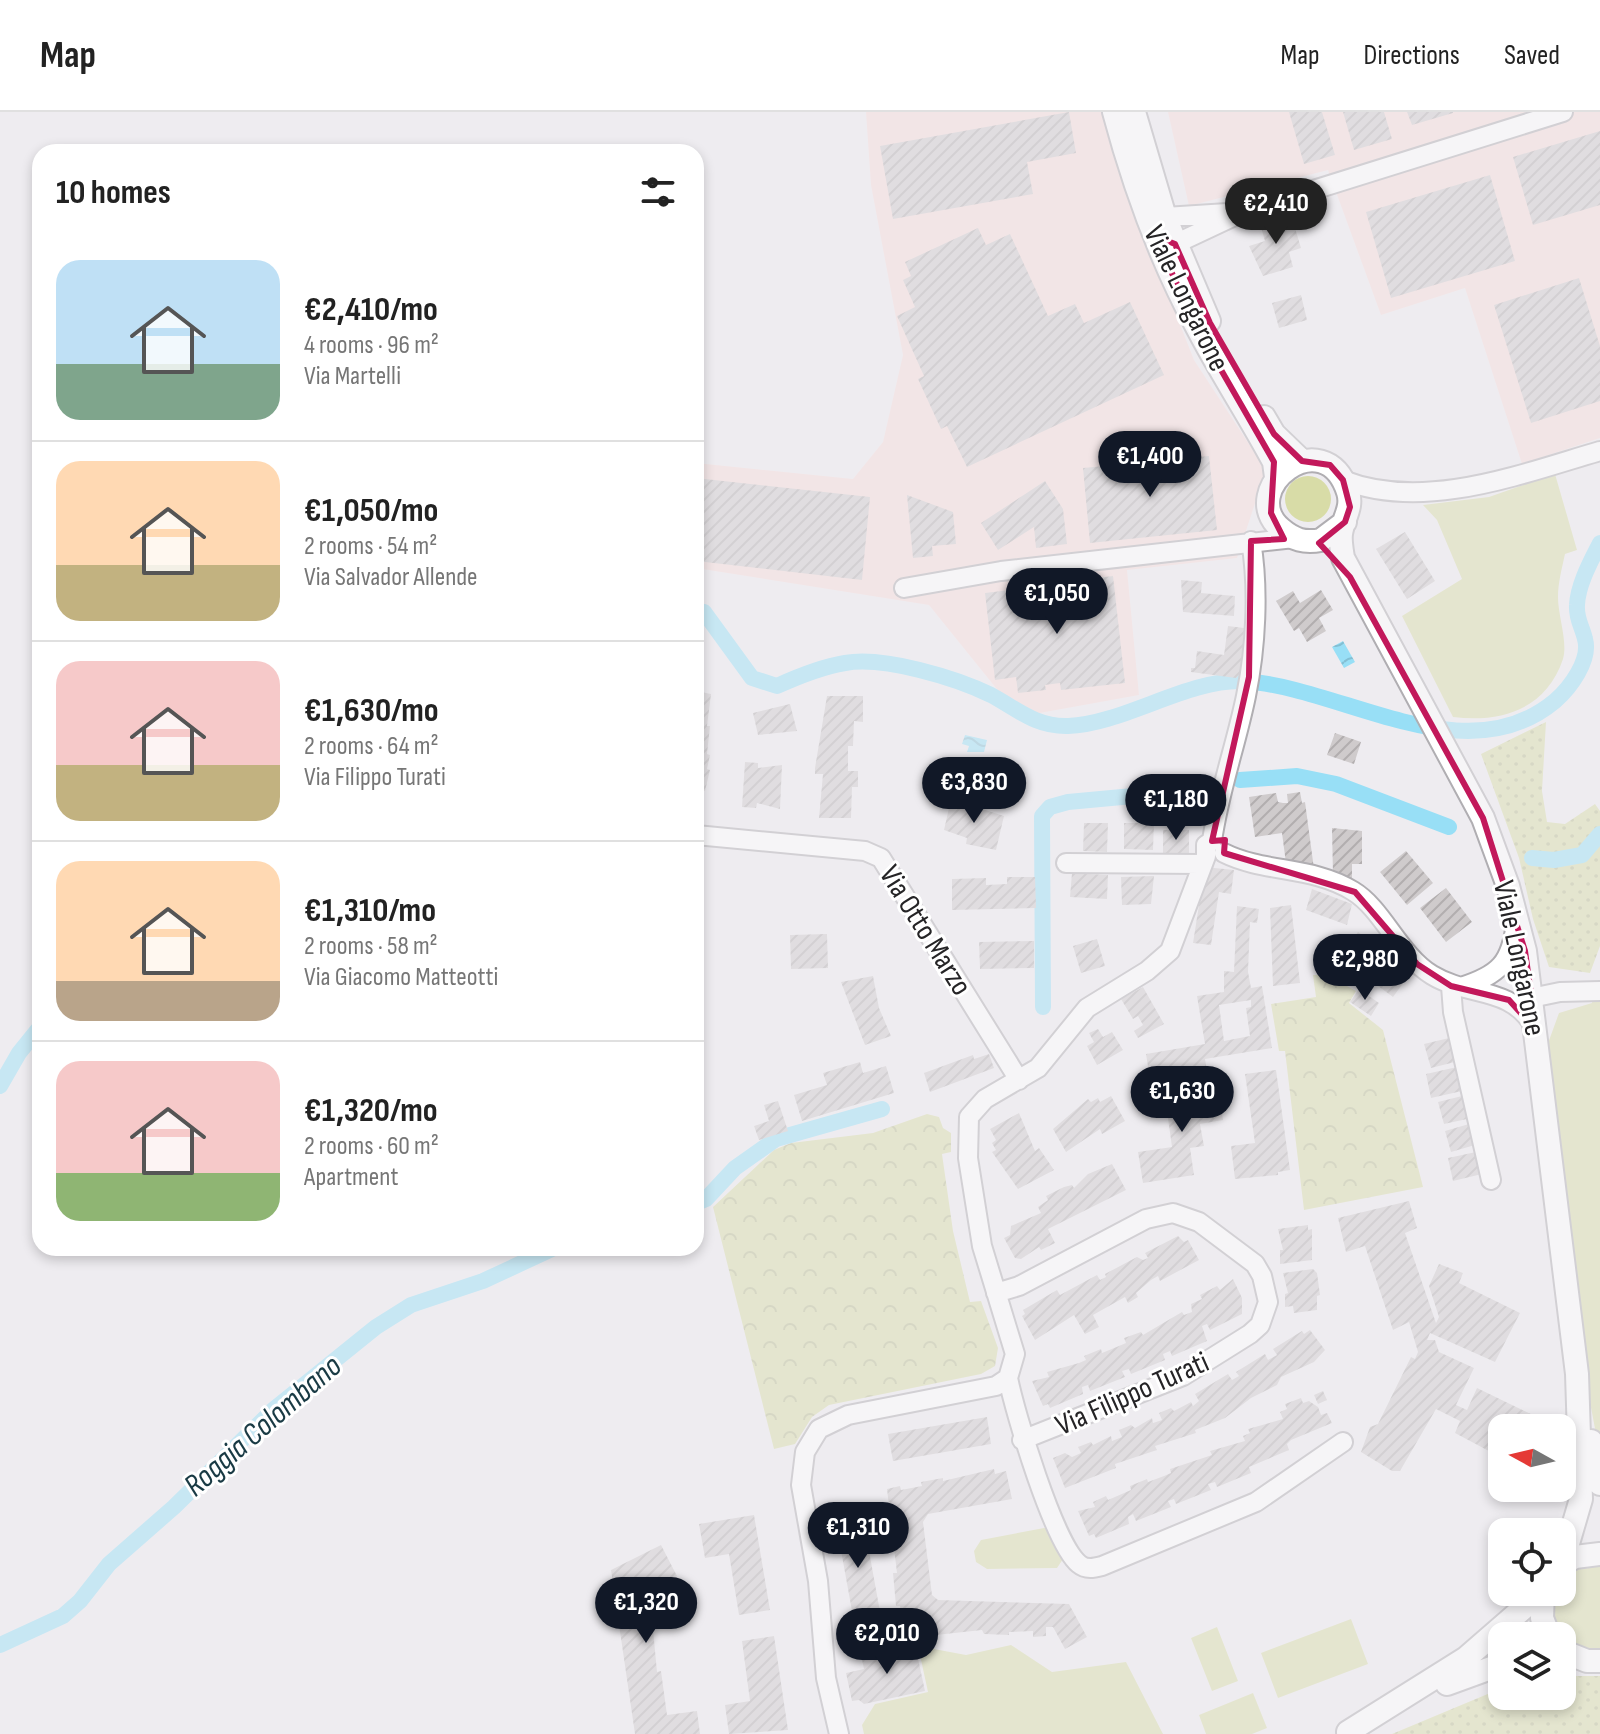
<!DOCTYPE html>
<html lang="en">
<head>
<meta charset="utf-8">
<style>
	:root { --surface:#fff; --page:#f6f6f6; --text:#222; --muted:#767676; --line:#e0e0e0; --accent:#111827 }
	body { margin:0; font-family:"Sofia Sans Condensed",sans-serif; background:var(--page); color:var(--text); height:100vh; display:flex; flex-direction:column; font-size:30px; white-space:nowrap }
	* { box-sizing:border-box; margin:0 }
	p { font-size:26px; color:var(--muted) }
	.icon { flex:none; width:44px; height:44px; fill:none; stroke:currentColor; stroke-width:2; stroke-linecap:round; stroke-linejoin:round }
	.map { position:relative; flex:1; overflow:hidden }
	.panel { position:absolute; left:32px; top:32px; width:672px; height:1112px; display:flex; flex-direction:column; background:var(--surface); border-radius:24px; box-shadow:0 4px 12px #0003 }
	.panel>* { flex:none }
	.needle { width:52px; rotate:278deg }
	.tools { position:absolute; left:1488px; top:1302px; display:grid; gap:16px }
	.tools a { display:grid; place-items:center; width:88px; height:88px; border-radius:16px; background:var(--surface); box-shadow:0 4px 12px #0003; font-size:40px }
	.price { position:absolute; translate:-50% -68px; padding:0 18px; border-radius:28px; background:var(--accent); color:#fff; font-size:26px; line-height:52px; filter:drop-shadow(0 2px 4px #0008) }
	.price::after { content:''; position:absolute; left:50%; top:48px; width:24px; height:18px; margin-left:-12px; background:inherit; clip-path:polygon(0 0,100% 0,50% 100%) }
	.price.active { background:#222; color:#fff }
	ul { padding:0; list-style:none }
	li { display:flex; align-items:center; gap:24px; height:200px; padding:0 24px }
	li+li { border-top:2px solid var(--line) }
	li span { display:grid; place-items:center; flex:none; width:224px; height:160px; border-radius:24px; color:#555 }
	li>.icon { margin-inline-start:auto }
	span .icon { width:96px; height:96px; fill:#fffc; stroke-width:1 }
	li b { font-size:34px }
	h2 { display:flex; justify-content:space-between; align-items:center; height:96px; padding:0 24px; font-size:34px }
	header { display:flex; align-items:center; gap:48px; box-sizing:border-box; height:112px; padding:0 40px; background:var(--surface); border-bottom:2px solid var(--line) }
	header strong { font-size:38px }
	nav { display:flex; gap:44px; margin-inline-start:auto; font-size:28px }
	.map>svg:first-child { display:block }
</style>
</head>
<body>
<header>
<strong>Map</strong>
<nav><a>Map</a><a>Directions</a><a>Saved</a></nav>
</header>
<div class="map">
<svg width="1600" height="1622" viewBox="0 0 1600 1622">
	<defs>
		<pattern id="park-crowns" width="20" height="18" patternUnits="userSpaceOnUse" patternTransform="scale(2)"><rect width="20" height="18" fill="#d8dca7"/><path d="M2 6a3 3 0 1 1 6 0M12 15a3 3 0 1 1 6 0" fill="none" stroke="#b9bd90"/></pattern>
		<pattern id="garden-dots" width="8" height="8" patternUnits="userSpaceOnUse" patternTransform="scale(2)"><rect width="8" height="8" fill="#d8dca7"/><path d="M2 2h.1M6 6h.1" fill="none" stroke="#b9bd90" stroke-width="1.8" stroke-linecap="round"/></pattern>
		<pattern id="water-waves" width="16" height="10" patternUnits="userSpaceOnUse" patternTransform="scale(2)"><rect width="16" height="10" fill="#98dff6"/><path d="M0 5q4-4 8 0t8 0" fill="none" stroke="#83bfd3"/></pattern>
		<pattern id="building-hatch" width="6" height="6" patternUnits="userSpaceOnUse" patternTransform="scale(2)"><rect width="6" height="6" fill="#cfcbcc"/><path d="M-1 1l2-2M0 6l6-6M5 7l2-2" fill="none" stroke="#b2aeaf"/></pattern>
	</defs>
	<rect width="100%" height="100%" fill="#eeecf0"/>
	<!-- industrial -->
	<path fill="#f7dcda" d="M866 0H1110L1153 144 1194 248 1266 358 1237 446 1127 458 1139 583 1034 602 1000 581 929 493 696 456V351L853 367 883 330 903 243 871 73Z
		M1168 0H1600V326L1522 352 1465 176 1381 203 1328 58 1189 94Z"/>
	<!-- grass -->
	<path fill="#d8dca7" d="M1555 362 1577 438 1565 442C1562 456 1558 471 1558 485 1558 504 1568 530 1563 547 1546 598 1500 611 1453 605L1402 504 1462 467 1437 408 1423 393 1489 385Z
		M1285 387a23 23 0 1 1 46 0a23 23 0 1 1-46 0Z
		M1593 885 1600 887V1343L1589 1285 1547 934 1559 901 1592 891Z
		M1044 1416 1051 1417 1063 1447 1057 1456 987 1457 976 1450 974 1439 981 1428Z
		M1600 1450V1536C1561 1539 1552 1513 1553 1480H1562V1464L1572 1456Z
		M1351 1507 1368 1552 1278 1586 1261 1541Z
		M1217 1515 1238 1569 1212 1579 1191 1526Z
		M1011 1533 1052 1560 1126 1550 1163 1622H864L862 1613 875 1592 928 1580 918 1534 966 1543Z
		M1253 1581 1267 1616 1252 1622H1206L1199 1603Z"/>
	<!-- park -->
	<path fill="url(#park-crowns)" d="M1313 863H1327L1356 879 1349 891 1383 918 1423 1075 1304 1098 1285 939H1279L1271 892 1316 885Z
		M927 1002 939 1005 943 1016 951 1021V1040L942 1042 953 1119 970 1190 981 1189 998 1236 995 1254 981 1262 829 1293 812 1305 795 1332 774 1337 713 1095 774 1038 791 1031 873 1021Z"/>
	<!-- garden -->
	<path fill="url(#garden-dots)" d="M1546 610 1542 679 1547 710 1565 712 1595 692 1600 699V834L1590 861 1549 855 1533 807 1519 746 1481 642Z
		M1562 1564H1600V1622H1392L1502 1576V1584H1562Z"/>
	<!-- water -->
	<path fill="url(#water-waves)" d="M1343 529 1355 550 1344 556 1332 535Z
		M965 623 987 628 984 640H967L969 634 962 632Z"/>
	<g fill="none" stroke-linecap="round" stroke-linejoin="round">
		<!-- canal -->
		<path stroke="#98dff6" stroke-width="16" d="M696 499 704 500 752 566 777 574C799 564 821 555 845 551 884 544 956 566 991 583 1017 597 1036 615 1068 614 1123 612 1188 567 1243 569 1343 575 1465 664 1555 589 1570 576 1591 548 1585 527 1582 514 1576 507 1577 493 1578 472 1591 449 1600 431
			M1240 668 1297 664 1336 672 1449 715
			M1532 746 1554 748 1582 743 1600 722
			M1043 895 1042 704 1050 695 1068 690 1187 679
			M0 974 19 941 40 915
			M696 1091 706 1087 735 1056 776 1027 882 997
			M0 1533 63 1504 80 1489 109 1452 174 1395 273 1298 376 1215 411 1193 483 1169 554 1136"/>
	</g>
	<!-- building -->
	<path fill="url(#building-hatch)" fill-rule="evenodd" d="M1069 0 1076 41 1027 50 1033 82 893 107 880 34Z
		M1289 0H1322L1335 43 1304 52Z
		M1343 0H1384L1392 27 1354 38Z
		M1407 0H1453V1L1412 13Z
		M1600 19V93L1533 113 1513 45Z
		M1490 63 1515 149 1391 186 1366 100Z
		M1279 106 1281 109 1292 106 1301 136 1289 140 1293 155 1263 164 1249 134 1265 129 1260 112Z
		M978 116 986 133 1010 122 1048 204 1075 192 1084 211 1130 190 1164 263 967 355 947 314 941 317 918 267 924 264 897 204 915 195 903 168 911 164 905 150Z
		M1579 166 1600 234V289L1531 311 1494 193Z
		M1301 183 1307 208 1279 216 1272 191Z
		M1209 344 1217 418 1090 431 1083 356Z
		M696 366 870 385 862 468 696 449Z
		M1045 369 1063 397 1067 432 1036 436 1034 415 998 438 981 411Z
		M907 383 953 400 956 432 932 434 933 444 913 446Z
		M1405 420 1435 469 1407 487 1376 437Z
		M1113 464 1125 571 1061 578 1060 571 1045 573 1046 578 1018 581 1016 565 995 568 985 481 1035 475 1036 490 1050 488 1049 471Z
		M1181 468 1202 470 1201 481 1235 484 1234 504 1183 500Z
		M1321 478 1333 498 1319 506 1326 519 1307 530 1299 516 1294 519 1276 489 1293 479 1300 491Z
		M1228 514 1244 516 1242 560 1236 566 1191 560V556H1195L1197 539 1224 543Z
		M696 579 711 582 707 614H710L707 642 710 643 707 657 710 658 705 679 696 674Z
		M827 584H863V610L854 609 853 634H848V659H858V675H852L851 706H819L823 662H815V656Z
		M790 592 797 619 758 623 753 601Z
		M1335 621 1361 630 1354 652 1327 643Z
		M745 650 758 651V656L782 653 780 697 757 691 756 696 742 695Z
		M1300 680 1302 691 1305 690 1314 757 1286 751 1282 721 1255 725 1249 685 1276 681 1278 690 1283 691H1288L1287 682Z
		M951 687 1004 704 996 738 966 732 967 726 944 718Z
		M1084 711H1108L1107 740 1083 739Z
		M1124 711H1154L1153 738 1124 737Z
		M1332 716 1362 719V752H1352V767L1333 763Z
		M1163 718H1189V742L1163 741Z
		M1406 739 1433 771 1407 793 1380 760Z
		M1205 755 1234 758 1231 782 1219 780 1211 833 1193 831Z
		M1072 761 1108 763 1107 787 1070 785Z
		M1154 764 1151 792 1122 793 1121 765Z
		M1007 765H1035L1036 796 952 798V767L986 766V773L1007 772Z
		M1446 776 1472 810 1446 830 1420 796Z
		M1312 777 1352 792 1347 813 1306 798Z
		M1291 793 1300 871 1273 874 1270 796Z
		M1237 794 1259 797 1257 811 1250 810 1248 860 1251 876 1262 874 1272 936 1205 947 1207 958 1150 967 1146 942 1205 932 1197 884 1224 880V859L1234 860ZM1251 888V895L1246 896 1250 924 1224 929 1219 893Z
		M1358 820 1376 833 1348 872 1329 859Z
		M827 822 828 856 791 857 790 823Z
		M1097 827 1105 854 1081 861 1073 834Z
		M1034 829V856L980 857 979 830Z
		M1385 856 1404 870 1393 885 1374 871Z
		M873 864 879 896 891 924 865 933 841 870Z
		M1143 875 1164 912 1138 926 1134 919 1143 913 1138 904 1133 907 1121 887Z
		M1359 877 1379 891 1371 904 1350 890Z
		M1098 917 1103 925 1112 920 1123 938 1097 953 1087 934 1094 930 1089 921Z
		M1449 926 1455 950 1431 956 1424 932Z
		M989 942 994 956 930 980 924 961 973 943 974 947Z
		M860 950 863 961 886 954 894 981 802 1009 794 983 827 973 823 961Z
		M1457 955 1462 979 1431 986 1426 962Z
		M1276 958 1290 1058 1278 1060V1063L1235 1067 1231 1034 1255 1031 1245 962Z
		M1208 974 1209 977 1218 975 1223 1008 1200 1012 1204 1034 1190 1036 1194 1063 1143 1071 1138 1040 1172 1035 1165 985 1175 983 1174 979Z
		M1111 984 1125 1009 1102 1022 1100 1017 1066 1040 1053 1017 1088 987 1091 990 1098 986 1100 990Z
		M1462 984 1467 1007 1444 1012 1438 990Z
		M778 989 788 1019 759 1028 754 1014 769 1009 764 993Z
		M1019 1001 1035 1039 1039 1036 1054 1058 1018 1077 992 1040 996 1038 992 1031 996 1028 990 1017Z
		M1469 1012 1475 1033 1451 1040 1445 1019Z
		M1476 1040 1482 1062 1453 1069 1448 1046Z
		M1112 1052 1126 1078 1048 1117 1055 1131 1041 1138 1039 1135 1021 1147 1015 1146 1004 1126 1010 1123 1011 1114 1041 1101 1038 1095 1048 1088 1046 1084 1064 1075 1072 1073 1074 1076 1088 1062Z
		M1409 1089 1417 1116 1405 1121 1436 1211 1439 1205 1429 1174 1439 1152 1463 1161 1459 1171 1520 1201 1495 1250 1430 1221 1427 1228H1435L1439 1240 1474 1256 1456 1293 1467 1298 1477 1276 1541 1307 1536 1316H1502V1346L1455 1321 1460 1309 1436 1297 1400 1359H1392L1361 1340 1370 1315 1378 1312 1411 1245 1415 1247 1418 1240 1409 1210 1393 1218 1365 1134 1346 1140 1338 1106Z
		M1308 1113V1118L1312 1117V1148L1280 1152V1138H1283L1278 1117Z
		M1178 1124 1184 1130 1188 1128 1199 1148 1160 1169 1158 1164 1151 1168 1136 1181 1138 1185 1128 1191 1125 1185 1093 1203 1099 1215 1085 1222 1074 1203 1035 1228 1022 1204 1025 1202 1023 1198 1057 1178 1060 1183 1097 1163 1100 1168 1106 1165 1105 1162 1137 1145 1143 1148 1148 1146 1145 1141Z
		M1313 1157 1317 1161 1320 1183 1317 1184V1198L1294 1201 1293 1194 1285 1195V1182L1288 1181 1283 1161Z
		M1233 1167 1242 1186V1202L1210 1218 1207 1212 1202 1214 1207 1229 1172 1244 1170 1239 1163 1242 1165 1248 1131 1262 1129 1257 1122 1259 1125 1265 1090 1279 1088 1273 1082 1275 1083 1282 1050 1296 1048 1292 1043 1294 1032 1269 1049 1265 1047 1260 1079 1251 1086 1248 1084 1244 1101 1237 1102 1241 1119 1234 1126 1231 1124 1226 1141 1220 1143 1223 1182 1200 1184 1203 1192 1200 1191 1192 1202 1187 1200 1183 1217 1174 1220 1178Z
		M1310 1218 1325 1238 1314 1250 1281 1265 1277 1273 1251 1286 1225 1306 1195 1318 1196 1321 1155 1334 1157 1338 1115 1352 1116 1356 1065 1376 1053 1346 1065 1341 1072 1345 1081 1341 1078 1335 1091 1330 1093 1333 1111 1324 1112 1329 1122 1325 1119 1318 1131 1313 1135 1316 1152 1306 1153 1311 1162 1308 1159 1301 1171 1296 1174 1299 1191 1290 1193 1294 1199 1289 1195 1282 1228 1262 1232 1268 1239 1264 1236 1260 1265 1242 1268 1248 1277 1243 1273 1237 1302 1219 1304 1222Z
		M1323 1279 1327 1288 1318 1292 1314 1283Z
		M1301 1286 1303 1291 1309 1289 1318 1295 1321 1303 1327 1301 1332 1311 1291 1328 1287 1332 1289 1338 1249 1355 1251 1361 1217 1375 1215 1370 1208 1372 1211 1378 1176 1392 1174 1387 1168 1389 1171 1395 1136 1409 1133 1402 1128 1405 1129 1412 1096 1426 1094 1422 1089 1424 1078 1399 1095 1395 1093 1390 1106 1384 1108 1388 1131 1378 1130 1374 1147 1367 1148 1370 1164 1364 1171 1361 1170 1357 1212 1343 1210 1339 1245 1329 1243 1324 1250 1321 1248 1317 1283 1307 1280 1300 1287 1297 1285 1292Z
		M987 1305 991 1332 893 1349 888 1322Z
		M994 1357 995 1362 1006 1359 1012 1387 928 1402 923 1410 932 1483 938 1488 1069 1492 1087 1525 1065 1537 1053 1515H1046V1524L1033 1525V1519L1009 1520V1523L984 1522 982 1518 936 1523 935 1519H904L900 1494H896L893 1461H897L887 1377 900 1374 901 1378 922 1374 921 1370 943 1366V1369Z
		M754 1403 770 1498 739 1503 729 1442 705 1446 699 1412Z
		M863 1406 881 1505 854 1510 836 1411Z
		M661 1433 677 1464 649 1474 657 1560 661 1559 667 1603 697 1599 700 1622H635L611 1458Z
		M774 1524 788 1618 729 1622 725 1593 750 1589 742 1529Z
		M897 1535 916 1537 925 1579 864 1592 859 1588 852 1589 846 1561 864 1557 861 1543Z"/>
	<g fill="none" stroke-linecap="round" stroke-linejoin="round">
		<!-- minor casing -->
		<g stroke="#b0aeb2" stroke-width="22">
			<path id="minor" d="M1243 100 1165 105 1155 124 1175 132 1243 100 1563 0
				M1343 368C1424 400 1521 362 1600 339
				M904 476 1001 459 1294 426
				M696 723 865 739 881 746 1019 968
				M1212 729C1219 679 1236 633 1246 584 1256 535 1259 477 1251 429
				M1224 741C1264 761 1313 754 1353 779 1383 797 1399 843 1432 863 1468 885 1510 874 1533 913
				M1066 751 1201 752
				M1451 874 1453 900 1491 1068
				M1461 875C1499 863 1511 851 1516 811
				M1531 886 1560 880 1600 879
				M996 1181 1019 1174 1146 1107 1173 1101 1199 1110 1255 1152 1262 1164 1268 1190 1260 1213 1250 1222 1183 1264 1022 1328
				M1008 1266C1015 1301 1054 1432 1079 1452 1086 1458 1094 1456 1102 1454L1256 1390 1343 1330
				M839 1622 826 1566 818 1469 801 1373 805 1340 819 1317 848 1303 996 1274 1008 1266 1015 1242 982 1134 968 1046 969 1005 985 987 1038 956 1087 896 1147 859 1170 839 1206 744V733L1212 729"/>
		</g>
		<!-- major casing -->
		<g stroke="#b0aeb2" stroke-width="26">
			<path id="major" d="M1114 0C1134 75 1161 149 1198 217 1222 263 1250 305 1274 350L1276 365
				M1134 0 1165 105 1209 209
				M1264 305 1274 322 1302 349
				M1345 410 1321 428C1304 431 1294 428 1281 417 1235 378 1324 307 1348 380 1353 396 1343 406 1341 422 1340 429 1342 439 1343 446L1483 706 1508 774 1525 839 1577 1262 1581 1387 1562 1452
				M1591 1329 1600 1372
				M1562 1452 1575 1445 1600 1442
				M1543 1480 1542 1506 1549 1524
				M1562 1539 1587 1549H1600
				M1447 1572 1502 1552
				M1348 1620 1466 1546 1542 1480"/>
		</g>
		<!-- minor -->
		<use href="#minor" stroke="#fff" stroke-width="18"/>
		<!-- major -->
		<use href="#major" stroke="#fff" stroke-width="22"/>
	</g>
	<!-- marked area -->
	<path d="M0 0H1600V1622H0ZM1155 124 1175 132 1210 211 1274 322 1302 349 1330 353 1343 368 1350 395 1345 410 1319 431 1350 465 1483 706 1525 839 1536 918 1509 888 1451 874 1417 852 1355 780 1224 741 1225 728 1212 729 1249 565 1251 429 1284 427 1271 401 1274 350 1197 216Z" fill="#eeecf0" fill-opacity=".55" fill-rule="evenodd"/>
	<path fill="none" stroke="#c2185b" stroke-width="6" stroke-linejoin="round" d="M1155 124 1175 132 1210 211 1274 322 1302 349 1330 353 1343 368 1350 395 1345 410 1319 431 1350 465 1483 706 1525 839 1536 918 1509 888 1451 874 1417 852 1355 780 1224 741 1225 728 1212 729 1249 565 1251 429 1284 427 1271 401 1274 350 1197 216Z"/>
	<g text-anchor="middle" stroke-width="6" stroke-linejoin="round" paint-order="stroke">
		<!-- street labels -->
		<g font-size="30" fill="#252426" stroke="#fff">
			<text transform="translate(1187 186) rotate(64)" y="10">Viale Longarone</text>
			<text transform="translate(926 818) rotate(58)" y="10">Via Otto Marzo</text>
			<text transform="translate(1520 846) rotate(78)" y="10">Viale Longarone</text>
			<text transform="translate(1132 1281) rotate(-24)" y="10">Via Filippo Turati</text>
		</g>
		<!-- water labels -->
		<g font-size="32" font-style="italic" fill="#193a44" stroke="#fff">
			<text transform="translate(262 1313) rotate(-41)" y="11">Roggia Colombano</text>
		</g>
	</g>
</svg>
<div class="tools">
<a><svg class="needle" viewBox="-14 -14 28 28"><path d="M0-13l5 13h-10z" fill="#e53935"/><path d="M0 13l5-13h-10z" fill="#767676"/></svg></a>
<a><svg class="icon" aria-label="locate" viewBox="0 0 24 24"><circle cx="12" cy="12" r="6"/><path d="M12 2v4M12 18v4M2 12h4M18 12h4"/></svg></a>
<a><svg class="icon" aria-label="layers" viewBox="0 0 24 24"><path d="M12 4l9 5-9 5-9-5zM3 14l9 5 9-5"/></svg></a>
</div>
<b class="price active" style="left:1276px;top:134px">€2,410</b>
<b class="price" style="left:1150px;top:387px">€1,400</b>
<b class="price" style="left:1057px;top:524px">€1,050</b>
<b class="price" style="left:974px;top:713px">€3,830</b>
<b class="price" style="left:1176px;top:730px">€1,180</b>
<b class="price" style="left:1365px;top:890px">€2,980</b>
<b class="price" style="left:1182px;top:1022px">€1,630</b>
<b class="price" style="left:858px;top:1458px">€1,310</b>
<b class="price" style="left:646px;top:1533px">€1,320</b>
<b class="price" style="left:887px;top:1564px">€2,010</b>
<section class="panel">
<h2>10 homes<svg class="icon" aria-label="filters" viewBox="0 0 24 24"><path d="M4 7h16M4 17h16"/><circle cx="9" cy="7" r="2"/><circle cx="15" cy="17" r="2"/></svg></h2>
<ul>
<li><span style="background:linear-gradient(#bfe0f5 65%,#7fa58c 0)"><svg class="icon" aria-label="home" viewBox="0 0 24 24"><path d="M3 11l9-7 9 7M6 9v11h12V9"/></svg></span><div><b>€2,410/mo</b><p>4 rooms · 96 m²</p><p>Via Martelli</p></div></li>
<li><span style="background:linear-gradient(#ffd9b3 65%,#c2b280 0)"><svg class="icon" aria-label="home" viewBox="0 0 24 24"><path d="M3 11l9-7 9 7M6 9v11h12V9"/></svg></span><div><b>€1,050/mo</b><p>2 rooms · 54 m²</p><p>Via Salvador Allende</p></div></li>
<li><span style="background:linear-gradient(#f6c9c9 65%,#c2b280 0)"><svg class="icon" aria-label="home" viewBox="0 0 24 24"><path d="M3 11l9-7 9 7M6 9v11h12V9"/></svg></span><div><b>€1,630/mo</b><p>2 rooms · 64 m²</p><p>Via Filippo Turati</p></div></li>
<li><span style="background:linear-gradient(#ffd9b3 75%,#b9a48a 0)"><svg class="icon" aria-label="home" viewBox="0 0 24 24"><path d="M3 11l9-7 9 7M6 9v11h12V9"/></svg></span><div><b>€1,310/mo</b><p>2 rooms · 58 m²</p><p>Via Giacomo Matteotti</p></div></li>
<li><span style="background:linear-gradient(#f6c9c9 70%,#8fb573 0)"><svg class="icon" aria-label="home" viewBox="0 0 24 24"><path d="M3 11l9-7 9 7M6 9v11h12V9"/></svg></span><div><b>€1,320/mo</b><p>2 rooms · 60 m²</p><p>Apartment</p></div></li>
</ul>
</section>
</div>
</body>
</html>
